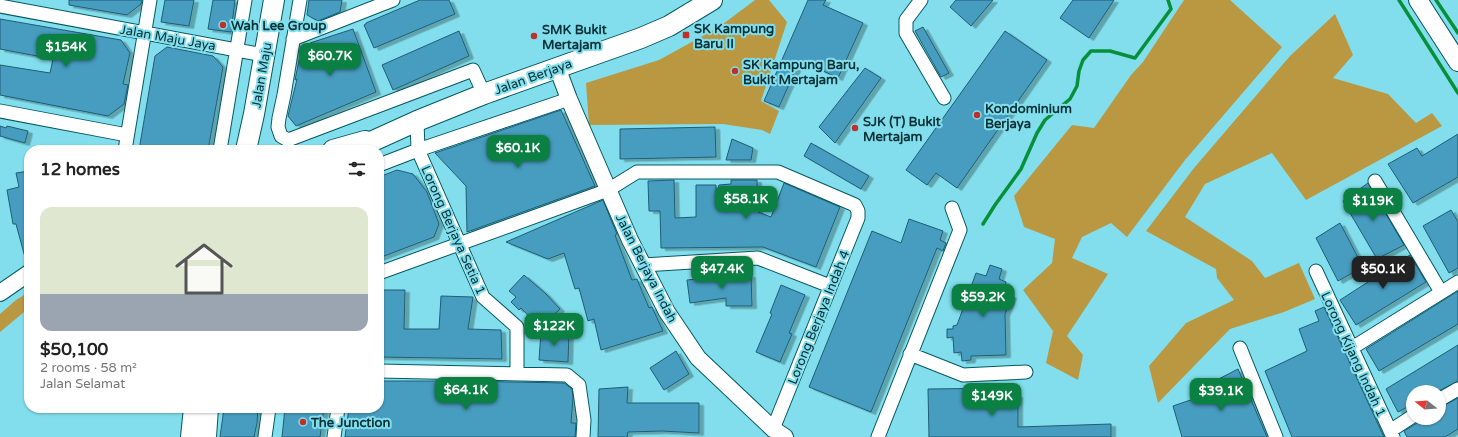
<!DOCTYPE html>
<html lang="en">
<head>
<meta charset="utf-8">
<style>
	:root { --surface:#fff; --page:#f2f2f2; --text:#222; --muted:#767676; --accent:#0b8043 }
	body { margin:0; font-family:"Varela Round",sans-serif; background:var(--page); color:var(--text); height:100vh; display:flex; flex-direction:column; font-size:15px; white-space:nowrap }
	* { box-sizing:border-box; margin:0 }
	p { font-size:13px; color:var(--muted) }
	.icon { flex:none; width:22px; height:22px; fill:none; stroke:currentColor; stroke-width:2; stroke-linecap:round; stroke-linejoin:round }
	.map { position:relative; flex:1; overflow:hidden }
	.panel { position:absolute; left:24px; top:145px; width:360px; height:268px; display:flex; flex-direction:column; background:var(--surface); border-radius:16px; box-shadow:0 1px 3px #0004 }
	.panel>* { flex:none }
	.needle { width:26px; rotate:287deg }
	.controls { position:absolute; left:1406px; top:385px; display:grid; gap:8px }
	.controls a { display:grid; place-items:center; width:40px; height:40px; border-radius:50%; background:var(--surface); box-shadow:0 1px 3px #0004; font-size:20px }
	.price { position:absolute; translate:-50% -34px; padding:0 9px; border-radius:8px; background:var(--accent); color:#fff; font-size:13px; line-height:26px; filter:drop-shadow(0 1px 2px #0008) }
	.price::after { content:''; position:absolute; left:50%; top:24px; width:12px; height:9px; margin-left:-6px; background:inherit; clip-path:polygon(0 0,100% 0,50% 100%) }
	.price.on { background:#222; color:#fff }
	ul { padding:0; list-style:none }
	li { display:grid; align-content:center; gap:8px; height:212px; padding:0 16px }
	li span { display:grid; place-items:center; height:124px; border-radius:12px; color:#555 }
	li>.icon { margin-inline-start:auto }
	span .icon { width:72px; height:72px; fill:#fffc; stroke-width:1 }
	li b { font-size:17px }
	h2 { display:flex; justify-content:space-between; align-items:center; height:48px; padding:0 16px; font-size:17px }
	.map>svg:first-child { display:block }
</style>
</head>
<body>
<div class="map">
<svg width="1458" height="437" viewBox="0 0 1458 437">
	<defs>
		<filter id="shadow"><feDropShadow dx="4.5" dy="2.5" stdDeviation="0" flood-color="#0004"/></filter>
	</defs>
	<rect width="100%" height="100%" fill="#82deec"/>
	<!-- green -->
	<path fill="#ba9842" d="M755 0H769L787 22 761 101 779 111 770 134 762 130 723 124 589 125 586 83 659 60 719 27Z
		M1184 0H1230L1282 47 1185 160 1127 237 1111 223 1082 237 1072 258 1108 274 1067 336 1083 355 1078 380 1046 363 1053 331 1023 290 1052 263 1055 239 1024 227 1014 196 1072 125 1094 128 1131 75 1143 62Z
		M1335 14 1353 55 1333 78 1388 94 1416 123 1432 113 1442 126 1306 200 1272 153 1205 184 1185 217 1252 261 1265 278 1299 263 1315 299 1284 312 1230 329 1158 403 1149 366 1186 323 1234 300 1217 278 1216 269 1146 231 1194 168 1290 56Z
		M29 292V308L0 332V314L16 300Z"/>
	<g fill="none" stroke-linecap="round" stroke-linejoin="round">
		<!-- stream -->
		<path stroke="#079039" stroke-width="3.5" d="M1399 0 1458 93
			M1436 0 1458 33
			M983 224 995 205 1021 169 1037 133 1045 120 1070 99 1077 86 1079 71 1083 60 1091 51H1110L1135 58 1171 9 1168 0"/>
	</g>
	<!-- building -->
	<path fill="#469dc0" stroke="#205d74" filter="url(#shadow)" d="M69 0H142L141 4 127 15 69 5Z
		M165 0H194L189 26 161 22Z
		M213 0H235L231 32 208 29Z
		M309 0H342L340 12 318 21 307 15Z
		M420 0H449L455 14 374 48 364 25 366 24V23Z
		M808 0H826L823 5 863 23 838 78 800 60 779 107 764 101Z
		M956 0H993L971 26 950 7Z
		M1073 0H1114L1089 38 1060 18Z
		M0 19 121 40 130 53 123 84 128 85 124 104 108 116 0 95V65L50 73 53 59 0 49Z
		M923 27 949 73 941 77 915 31Z
		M353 29 376 92 296 126 288 116 297 79 295 80 300 55 310 43Z
		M459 31 469 56 393 90 382 65Z
		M1005 31 1047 60 957 188 936 173 927 185 906 170Z
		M167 47 213 56 223 67 208 150H139L155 56Z
		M865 68 881 78 835 143 819 127Z
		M561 110 595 186 467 232 466 186 435 153Z
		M0 126 6 128 7 126 28 131 25 143 0 136Z
		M715 127 716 157 620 159V129Z
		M1458 134V177L1413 203 1388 164 1417 148 1422 156Z
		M732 139 753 148 751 160H726Z
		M811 143 869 176 861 189 804 156Z
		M397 170 413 174 427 192 439 224 434 237 379 258V177Z
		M29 171V261H26L16 224H13L7 190 19 187 16 173Z
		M674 180 675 218 696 217V185H716V196L719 185 731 184V180H757L758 212 771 217 784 183 840 207 816 267 763 247 661 248 660 211H649L648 181Z
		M1368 183 1404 245 1377 259 1343 201Z
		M603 200 617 234 615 235 632 280 637 279 649 308 652 307 663 331 601 350 594 319 588 321 579 288 575 289 564 253 548 259 506 242Z
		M1451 210 1458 222V268L1449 273 1423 226Z
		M909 219 943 231 940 240 946 243 943 251 937 248 871 412 809 387 872 231 901 243Z
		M1340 223 1363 267 1338 281 1316 238Z
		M1410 255 1426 282 1356 325 1340 300Z
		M990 265 1002 269 999 279 1006 282 1002 292 1012 296 1005 314 1006 355 971 356V360L962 361 961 352 954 353 953 337 947 338V329H953V326L957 325 976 273 986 276Z
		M524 275 545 293 560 309 540 328 521 308 519 310 511 302 516 297 509 291Z
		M751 275 752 306H726V298L690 303 687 280 723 276Z
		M781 285 805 295 789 333 792 334 780 362 756 352 772 314 770 313Z
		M379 290H405L404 329H439L441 296 473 297 468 329 501 330 502 359 379 357Z
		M1458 291V324L1379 371 1366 349Z
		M1324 307 1383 435 1384 437H1292L1265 371 1307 351 1299 329 1319 321 1315 311Z
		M541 332 569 333 568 362 539 360Z
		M1458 345V381L1437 392H1413V404L1398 412 1386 389Z
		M676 351 689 374 664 390 650 368Z
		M1238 369 1267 437H1182L1173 406 1211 393 1207 385Z
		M379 381H458L564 383 572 389 573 398 571 423H576L575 437H345L349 408H379Z
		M628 387 627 403H699V433L662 431 628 432 627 437H598L599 389Z
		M1010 388V395H1018V427L1111 424V437H929L928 389Z
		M1458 398V429L1445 437H1407L1404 431 1417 423 1421 418H1439V408Z
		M224 408H258L257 423 254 437H220Z
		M285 408H324L320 437H282Z"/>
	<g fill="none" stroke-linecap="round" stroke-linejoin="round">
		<!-- minor casing -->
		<g stroke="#035963" stroke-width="15">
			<path id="minor" d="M300 0 284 95 279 118 278 127 281 136 288 140 473 70 484 94
				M921 0 906 20V33L944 98
				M0 6 264 55
				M293 39 393 0
				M0 111 127 135
				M417 121 418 150 483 297 517 327V374
				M125 150 150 0
				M220 150 245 0
				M379 165 418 150 569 99
				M1375 181 1441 292
				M643 265 758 258 830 286
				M1316 271 1393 437
				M379 273 608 190 637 172H778L855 205 858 211V218L773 429
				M1240 348 1276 437
				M1352 348 1458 282
				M910 354 963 375 1026 372
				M379 371 567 375 579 385 584 420 583 437
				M1439 400 1458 389
				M1390 431 1413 416
				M265 437 269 408
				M334 437 338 408
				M878 437 960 230 952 208"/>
		</g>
		<!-- tertiary casing -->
		<g stroke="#035963" stroke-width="18">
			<path id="tertiary" d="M557 67 569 99 630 240 667 312 698 358 773 429 785 437
				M0 293 29 273"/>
		</g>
		<!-- secondary casing -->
		<g stroke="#035963" stroke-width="20">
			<path id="secondary" d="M1418 0 1458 62"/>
		</g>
		<!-- primary casing -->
		<g stroke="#035963" stroke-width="22">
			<path id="primary" d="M246 150 254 114 274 0
				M333 150 365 141
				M353 150 417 121 484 94 641 38 669 26 712 0
				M191 437 194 408
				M206 437 208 408"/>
		</g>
		<!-- minor -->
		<use href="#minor" stroke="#fff" stroke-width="13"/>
		<!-- tertiary -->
		<use href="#tertiary" stroke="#fff" stroke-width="16"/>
		<!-- secondary -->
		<use href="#secondary" stroke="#fff" stroke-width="18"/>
		<!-- primary -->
		<use href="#primary" stroke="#fff" stroke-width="20"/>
	</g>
	<!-- markers -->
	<g fill="#bf302a" stroke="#82deec" stroke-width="1.5">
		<circle cx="223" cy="25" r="4"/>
		<rect x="682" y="31" width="8" height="8" rx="2"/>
		<circle cx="534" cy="36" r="4"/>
		<circle cx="735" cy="71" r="4"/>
		<circle cx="977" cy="115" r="4"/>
		<circle cx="855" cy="128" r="4"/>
		<circle cx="303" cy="422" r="4"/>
	</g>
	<g text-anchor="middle" stroke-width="4" stroke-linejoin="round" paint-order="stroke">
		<!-- poi labels -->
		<g font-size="13" font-weight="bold" fill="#073136" stroke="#82deec" text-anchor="start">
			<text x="231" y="30">Wah Lee Group</text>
			<text x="694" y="33">SK Kampung<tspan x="694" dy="15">Baru II</tspan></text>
			<text x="542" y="34">SMK Bukit<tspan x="542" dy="15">Mertajam</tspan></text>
			<text x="743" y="69">SK Kampung Baru,<tspan x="743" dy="15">Bukit Mertajam</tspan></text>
			<text x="985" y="113">Kondominium<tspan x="985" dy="15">Berjaya</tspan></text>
			<text x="863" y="126">SJK (T) Bukit<tspan x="863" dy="15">Mertajam</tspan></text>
			<text x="311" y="427">The Junction</text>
		</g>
		<!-- street labels -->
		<g font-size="13" fill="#073136" stroke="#82deec">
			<text transform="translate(168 37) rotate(10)" y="5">Jalan Maju Jaya</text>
			<text transform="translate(261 75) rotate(-80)" y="5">Jalan Maju</text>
			<text transform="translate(533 76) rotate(-20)" y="5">Jalan Berjaya</text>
			<text transform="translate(454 230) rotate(66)" y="5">Lorong Berjaya Setia 1</text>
			<text transform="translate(647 268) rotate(63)" y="5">Jalan Berjaya Indah</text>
			<text transform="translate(818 317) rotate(-68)" y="5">Lorong Berjaya Indah 4</text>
			<text transform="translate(1354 354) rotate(65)" y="5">Lorong Kijang Indah 1</text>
		</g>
	</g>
</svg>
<div class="controls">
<a><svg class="needle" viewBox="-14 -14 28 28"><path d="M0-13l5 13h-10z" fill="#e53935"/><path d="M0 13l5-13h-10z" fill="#767676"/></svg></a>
</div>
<b class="price" style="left:66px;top:68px">$154K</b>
<b class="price" style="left:330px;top:77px">$60.7K</b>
<b class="price" style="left:518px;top:169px">$60.1K</b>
<b class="price" style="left:746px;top:220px">$58.1K</b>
<b class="price" style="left:1373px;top:222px">$119K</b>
<b class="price" style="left:722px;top:290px">$47.4K</b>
<b class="price on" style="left:1383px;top:290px">$50.1K</b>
<b class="price" style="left:983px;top:318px">$59.2K</b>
<b class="price" style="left:554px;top:347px">$122K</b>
<b class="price" style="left:466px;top:411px">$64.1K</b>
<b class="price" style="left:1221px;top:412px">$39.1K</b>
<b class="price" style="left:992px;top:417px">$149K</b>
<section class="panel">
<h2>12 homes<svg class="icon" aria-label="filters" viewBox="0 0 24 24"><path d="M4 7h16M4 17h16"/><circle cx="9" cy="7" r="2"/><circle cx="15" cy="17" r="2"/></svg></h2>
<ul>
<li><span style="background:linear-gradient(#dfe7d0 70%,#9aa5b1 0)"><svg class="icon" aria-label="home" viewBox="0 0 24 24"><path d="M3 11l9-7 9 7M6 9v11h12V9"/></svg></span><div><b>$50,100</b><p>2 rooms · 58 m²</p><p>Jalan Selamat</p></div></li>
</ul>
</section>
</div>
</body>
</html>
